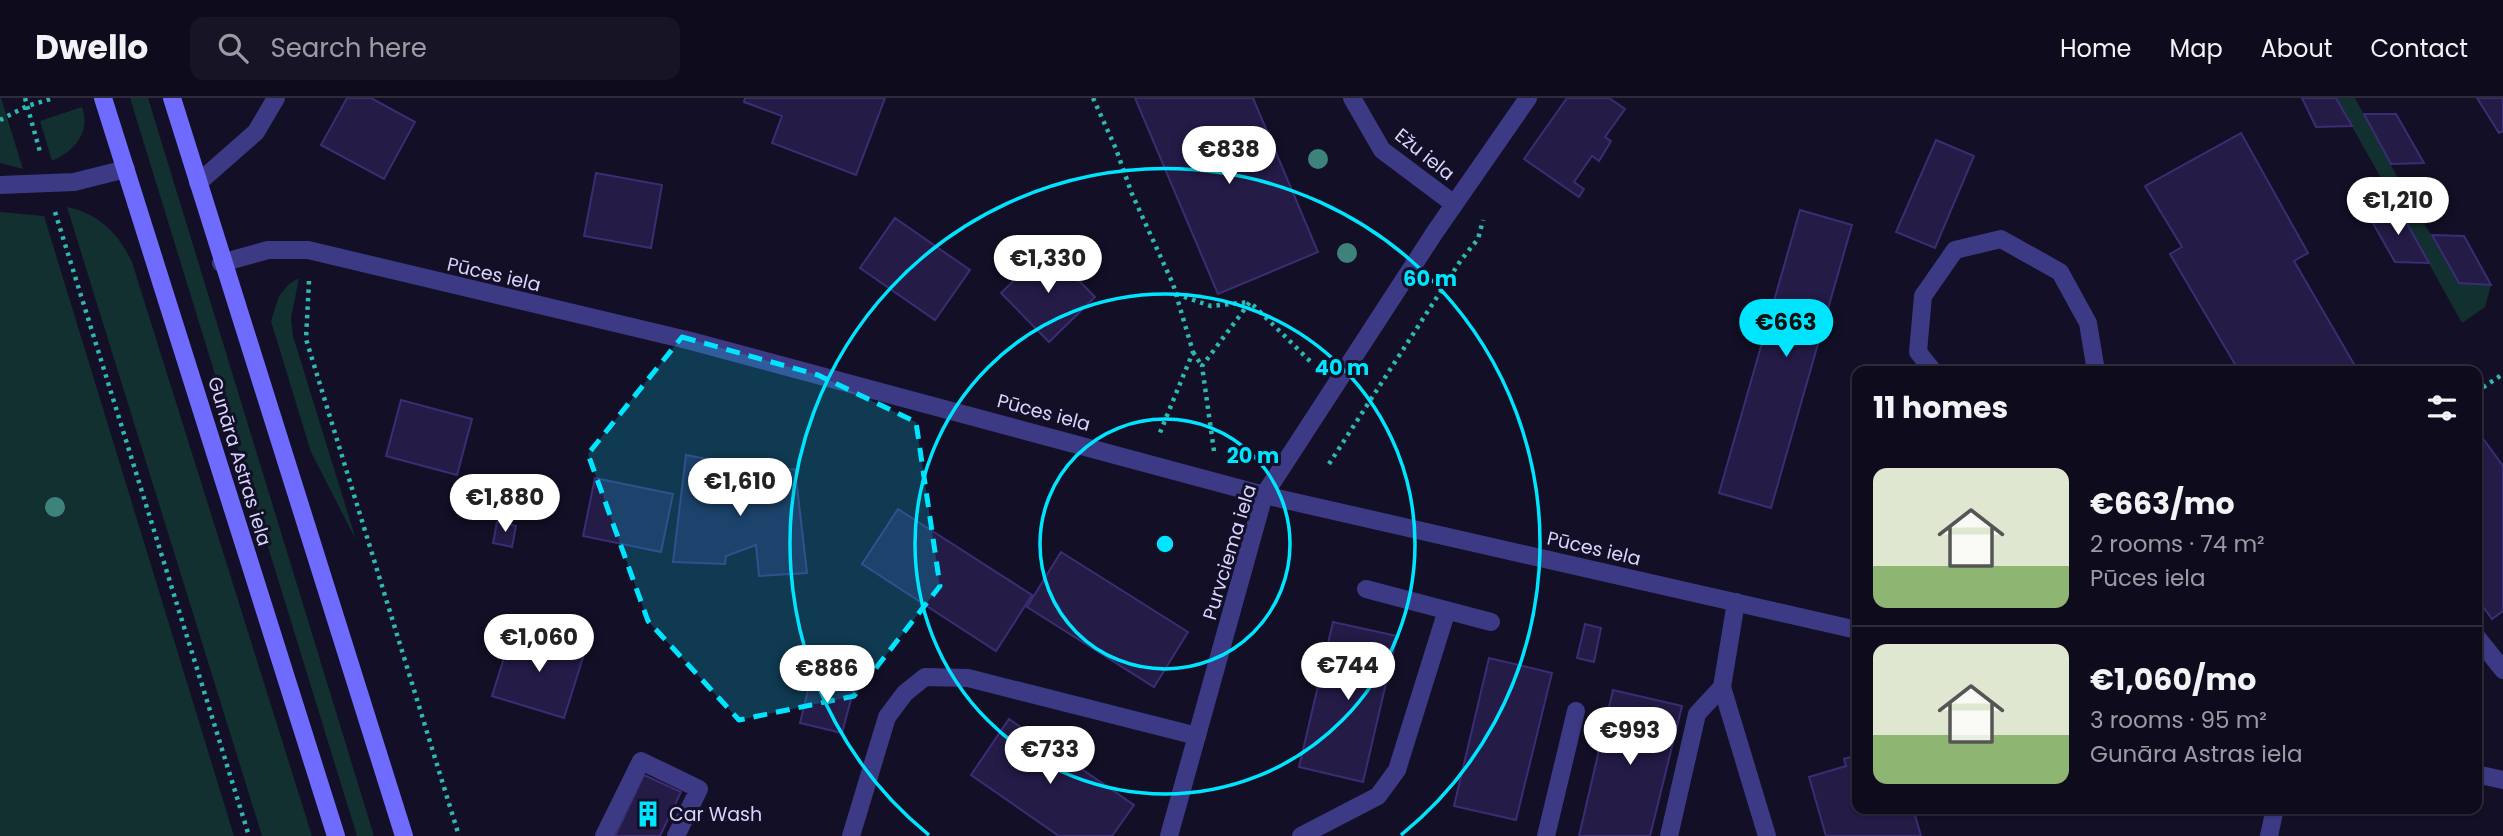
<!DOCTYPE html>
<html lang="en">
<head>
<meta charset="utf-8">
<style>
	:root { --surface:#0e0b1c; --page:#171425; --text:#f1f3f6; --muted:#9b9ba3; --line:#2e2b3b; --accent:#00e5ff }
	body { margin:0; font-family:Poppins,sans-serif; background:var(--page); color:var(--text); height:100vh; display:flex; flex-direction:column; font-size:26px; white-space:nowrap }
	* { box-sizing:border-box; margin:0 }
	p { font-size:23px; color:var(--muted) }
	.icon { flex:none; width:38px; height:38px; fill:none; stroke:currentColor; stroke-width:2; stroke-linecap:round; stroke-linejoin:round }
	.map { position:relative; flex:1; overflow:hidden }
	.panel { position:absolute; left:1852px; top:268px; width:630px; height:448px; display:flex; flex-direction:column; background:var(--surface); border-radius:14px; box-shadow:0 2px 5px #0004,0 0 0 2px var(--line) }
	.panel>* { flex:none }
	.price { position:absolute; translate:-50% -60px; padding:0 16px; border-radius:24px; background:#fff; color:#222; font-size:23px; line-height:46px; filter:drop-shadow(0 2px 4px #0008) }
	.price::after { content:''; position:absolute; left:50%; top:42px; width:21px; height:16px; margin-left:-10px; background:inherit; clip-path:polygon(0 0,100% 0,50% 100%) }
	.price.selected { background:var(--accent); color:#111 }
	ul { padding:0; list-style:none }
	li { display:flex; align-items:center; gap:21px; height:175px; padding:0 21px }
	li+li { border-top:2px solid var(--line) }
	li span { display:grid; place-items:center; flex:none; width:196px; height:140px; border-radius:14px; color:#555 }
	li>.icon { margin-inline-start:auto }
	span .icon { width:84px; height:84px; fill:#fffc; stroke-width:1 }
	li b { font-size:30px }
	h2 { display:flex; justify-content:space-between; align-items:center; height:84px; padding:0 21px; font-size:30px }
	header { display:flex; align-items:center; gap:42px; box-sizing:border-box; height:98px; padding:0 35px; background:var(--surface); border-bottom:2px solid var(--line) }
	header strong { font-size:33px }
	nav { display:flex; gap:38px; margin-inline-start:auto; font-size:24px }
	.search { width:490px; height:63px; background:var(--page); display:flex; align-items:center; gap:18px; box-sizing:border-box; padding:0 24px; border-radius:14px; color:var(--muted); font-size:26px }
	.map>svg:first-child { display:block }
</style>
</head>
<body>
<header>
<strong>Dwello</strong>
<div class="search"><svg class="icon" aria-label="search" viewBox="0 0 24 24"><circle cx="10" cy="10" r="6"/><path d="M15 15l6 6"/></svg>Search here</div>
<nav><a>Home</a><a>Map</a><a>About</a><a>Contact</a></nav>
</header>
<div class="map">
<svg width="2503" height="738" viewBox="0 0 2503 738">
	<rect width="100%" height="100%" fill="#130f26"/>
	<!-- green -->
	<path fill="#12302f" d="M0 0H1L23 71 0 65Z
		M130 0H148L374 738H357Z
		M2336 0H2355L2399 82 2386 89Z
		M82 9C91 34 75 53 52 63L40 23Z
		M2406 93 2458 185 2491 187 2485 209 2462 225 2393 101Z
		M67 109C98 115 119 136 132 164L312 738H262Z
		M0 114 44 118 234 738H0Z
		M299 180 291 220 293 238 356 442 311 354 271 223 279 198 289 186Z"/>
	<!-- building -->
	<path fill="#241b47" stroke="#3b2d73" stroke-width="2" d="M347 0H371L415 24 384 81 321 47Z
		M745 0H885L856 77 772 45 782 18 744 4Z
		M1135 0H1253L1318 154 1218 196Z
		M1567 0H1609L1625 11 1605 39 1611 43 1599 63 1592 58 1574 84 1584 91 1579 99 1524 61Z
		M2302 0H2336L2352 28 2316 29Z
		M2477 0H2503V33L2499 35Z
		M2364 16H2396L2424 65 2391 66Z
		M2241 35 2308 155 2294 163 2358 273H2239L2170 156 2182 149 2145 88Z
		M1936 42 1974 58 1935 150 1896 134Z
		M596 75 662 87 651 150 584 138Z
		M1800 112 1852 127 1771 410 1719 395Z
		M2366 113H2400L2429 165 2395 164Z
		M895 120 970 172 935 222 860 170Z
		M2432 137 2464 138 2491 187 2459 185Z
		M1047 150 1095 199 1049 244 1001 195Z
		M401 302 472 321 457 377 386 358Z
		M2476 331 2503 368V513L2492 521 2476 499Z
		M686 357 733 366 728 395 750 396 748 374 795 371 807 475 759 478 756 447 726 458 725 466 673 464Z
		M595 380 673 396 661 454 583 438Z
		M898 411 1032 497 996 553 862 466Z
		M497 424 516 428 512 449 493 445Z
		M1061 454 1188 534 1154 589 1027 509Z
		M1333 524 1397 538 1363 684 1299 669Z
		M1585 526 1601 530 1594 564 1577 560Z
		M513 531 585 553 564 620 492 598Z
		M1489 560 1552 575 1516 722 1454 708Z
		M811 580 854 590 842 635 800 625Z
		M1613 592 1682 608 1650 738H1579Z
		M1009 621 1134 707 1112 738H1059L971 677Z
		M1857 657V710H1913L1921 738H1826L1809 679 1846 668 1844 661Z
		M644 677 681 694 660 738H615Z"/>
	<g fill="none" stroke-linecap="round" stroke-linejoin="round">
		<!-- path -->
		<path stroke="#2fb8b0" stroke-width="4.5" stroke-dasharray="3.5 5" stroke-linecap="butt" d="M25 0 40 54
			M1093 0 1116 51 1132 96 1173 186 1193 254 1159 337
			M0 22 27 8 54 0
			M55 114 249 738
			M309 183 306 241 459 738
			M1176 196 1211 208 1249 204
			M1193 254 1202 268
			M2476 294 2503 276
			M1214 353 1202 268 1250 204 1313 266
			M1329 366 1461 162 1478 141 1483 122"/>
		<!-- service -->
		<path stroke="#3d3a85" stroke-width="18" d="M1366 491 1491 524
			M1736 504 1722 589 1767 738
			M2476 538 2503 572
			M604 738 641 663 699 691 676 738
			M851 738 887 619 905 595 925 579 968 580 1197 638
			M1301 738 1378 698 1397 672 1447 512
			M1546 738 1576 613
			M1669 738 1697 616 1722 589"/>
		<!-- minor -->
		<path stroke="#3d3a85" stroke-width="18" d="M1352 0 1382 52 1454 106
			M198 85 256 34 276 0
			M0 87 74 84 126 71
			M221 165 268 152H308L691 243 1264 397 1857 532
			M1933 273 1918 254 1923 198 1955 152 2001 141 2060 174 2088 225 2096 273
			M2476 676 2503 682
			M1169 738 1264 397 1435 134 1528 0
			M2269 738 2275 710"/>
		<!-- secondary -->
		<path stroke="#6f6bff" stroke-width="18" d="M103 0 336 738
			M172 0 404 738"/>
	</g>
	<!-- trees -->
	<g fill="#3d827b">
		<circle cx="1318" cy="61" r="10"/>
		<circle cx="1347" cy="155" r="10"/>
		<circle cx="55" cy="409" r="10"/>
	</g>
	<!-- marked area -->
	<path fill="#00e5ff" fill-opacity="0.2" stroke="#00e5ff" stroke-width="5" stroke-dasharray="14 9" stroke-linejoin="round" d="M682 239 818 277 916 324 940 488 854 598 739 622 648 523 588 356Z"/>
	<!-- distance rings -->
	<g fill="none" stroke="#00e5ff" stroke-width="3.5">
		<circle cx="1165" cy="446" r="125"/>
		<circle cx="1165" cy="446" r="250"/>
		<path d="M929 737A375 375 0 1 1 1401 737"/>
	</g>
	<!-- icons -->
	<defs>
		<g id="building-bare" transform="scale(2.1)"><path d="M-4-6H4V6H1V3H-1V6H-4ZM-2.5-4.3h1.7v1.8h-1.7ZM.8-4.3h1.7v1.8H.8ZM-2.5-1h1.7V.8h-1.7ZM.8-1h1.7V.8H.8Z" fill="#00e5ff" stroke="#130f26" stroke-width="2.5" paint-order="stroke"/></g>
	</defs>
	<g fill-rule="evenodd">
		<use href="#building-bare" x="648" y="716"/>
	</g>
	<g text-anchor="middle" stroke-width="6" stroke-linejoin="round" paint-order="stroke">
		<!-- street labels -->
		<g font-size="19" fill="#d9d4ff" stroke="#130f26">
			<text transform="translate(1425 56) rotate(39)" y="7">Ežu iela</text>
			<text transform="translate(494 176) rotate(13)" y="7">Pūces iela</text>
			<text transform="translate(1044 314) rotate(15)" y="7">Pūces iela</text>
			<text transform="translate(240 363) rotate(73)" y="7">Gunāra Astras iela</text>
			<text transform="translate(1594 450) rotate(13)" y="7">Pūces iela</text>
			<text transform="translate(1229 454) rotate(-73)" y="7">Purvciema iela</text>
		</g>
		<!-- poi labels -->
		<g font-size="19" fill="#d9d4ff" stroke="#130f26" text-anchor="start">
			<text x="669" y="723">Car Wash</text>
		</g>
	</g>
	<circle cx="1165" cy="446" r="10" fill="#00e5ff" stroke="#130f26" stroke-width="3.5"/>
	<g font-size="21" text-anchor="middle" font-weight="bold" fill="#00e5ff" stroke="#130f26" stroke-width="6" stroke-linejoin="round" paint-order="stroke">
		<text x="1430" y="188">60 m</text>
		<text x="1342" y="277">40 m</text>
		<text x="1253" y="365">20 m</text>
	</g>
</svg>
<b class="price" style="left:1229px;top:88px">€838</b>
<b class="price" style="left:2398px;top:139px">€1,210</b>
<b class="price" style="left:1048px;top:197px">€1,330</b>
<b class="price selected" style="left:1786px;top:261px">€663</b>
<b class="price" style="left:740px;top:420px">€1,610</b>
<b class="price" style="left:505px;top:436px">€1,880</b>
<b class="price" style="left:539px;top:576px">€1,060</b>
<b class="price" style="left:1348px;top:604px">€744</b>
<b class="price" style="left:827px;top:607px">€886</b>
<b class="price" style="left:1630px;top:669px">€993</b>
<b class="price" style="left:1050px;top:688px">€733</b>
<section class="panel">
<h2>11 homes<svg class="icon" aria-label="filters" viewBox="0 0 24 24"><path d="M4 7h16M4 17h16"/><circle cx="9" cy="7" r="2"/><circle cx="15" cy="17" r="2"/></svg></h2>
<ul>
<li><span style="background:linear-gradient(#dfe7d0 70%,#8fb573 0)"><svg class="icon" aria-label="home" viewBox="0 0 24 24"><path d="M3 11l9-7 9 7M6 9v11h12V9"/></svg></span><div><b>€663/mo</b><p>2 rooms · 74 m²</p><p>Pūces iela</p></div></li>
<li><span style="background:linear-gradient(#dfe7d0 65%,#8fb573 0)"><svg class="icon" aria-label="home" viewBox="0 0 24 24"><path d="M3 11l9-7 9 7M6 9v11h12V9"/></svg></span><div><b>€1,060/mo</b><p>3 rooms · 95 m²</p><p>Gunāra Astras iela</p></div></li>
</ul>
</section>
</div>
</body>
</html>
